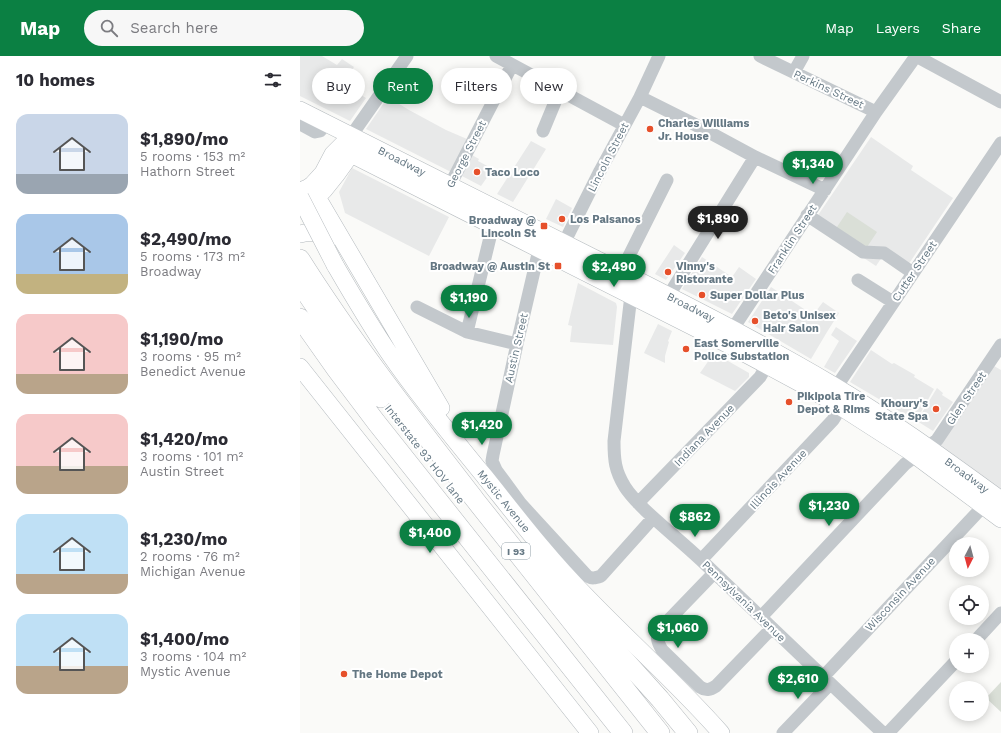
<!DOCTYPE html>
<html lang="en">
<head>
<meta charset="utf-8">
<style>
	:root { --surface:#fff; --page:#f7f7f7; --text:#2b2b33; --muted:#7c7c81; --accent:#0b8043 }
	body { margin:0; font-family:"Work Sans",sans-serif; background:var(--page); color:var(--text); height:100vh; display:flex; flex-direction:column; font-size:15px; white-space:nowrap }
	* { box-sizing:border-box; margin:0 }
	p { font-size:13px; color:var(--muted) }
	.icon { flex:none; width:22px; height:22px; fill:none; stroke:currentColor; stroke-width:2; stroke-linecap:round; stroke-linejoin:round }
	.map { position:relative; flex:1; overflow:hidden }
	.panel { display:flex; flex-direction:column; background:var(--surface); width:300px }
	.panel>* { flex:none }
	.hud { position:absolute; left:12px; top:12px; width:380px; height:36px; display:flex; gap:8px }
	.needle { width:26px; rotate:186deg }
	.controls { position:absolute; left:649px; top:481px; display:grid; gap:8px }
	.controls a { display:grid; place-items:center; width:40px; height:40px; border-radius:50%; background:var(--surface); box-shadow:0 2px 10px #0003; font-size:20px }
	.price { position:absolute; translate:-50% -34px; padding:0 9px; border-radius:14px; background:var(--accent); color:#fff; font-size:13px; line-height:26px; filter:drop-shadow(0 1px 2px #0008) }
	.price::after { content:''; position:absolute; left:50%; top:24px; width:12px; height:9px; margin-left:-6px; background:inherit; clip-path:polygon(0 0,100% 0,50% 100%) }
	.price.selected { background:#222; color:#fff }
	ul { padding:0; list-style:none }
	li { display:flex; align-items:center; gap:12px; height:100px; padding:0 16px }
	li span { display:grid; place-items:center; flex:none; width:112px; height:80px; border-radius:12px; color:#555 }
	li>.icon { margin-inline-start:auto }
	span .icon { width:48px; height:48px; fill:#fffc; stroke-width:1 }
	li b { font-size:17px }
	h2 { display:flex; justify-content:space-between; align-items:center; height:48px; padding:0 16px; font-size:17px }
	.tag { padding:0 14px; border-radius:18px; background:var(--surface); box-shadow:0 2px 10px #0003; font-size:14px; line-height:36px }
	.tag.selected { background:var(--accent); color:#fff }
	header { display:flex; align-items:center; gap:24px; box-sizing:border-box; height:56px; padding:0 20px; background:var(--accent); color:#fff }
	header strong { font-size:19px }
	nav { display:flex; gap:22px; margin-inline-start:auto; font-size:14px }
	.search { width:280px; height:36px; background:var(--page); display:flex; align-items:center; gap:10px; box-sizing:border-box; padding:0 14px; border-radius:22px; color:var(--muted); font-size:15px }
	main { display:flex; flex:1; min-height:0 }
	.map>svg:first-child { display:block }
</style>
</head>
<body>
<header>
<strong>Map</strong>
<div class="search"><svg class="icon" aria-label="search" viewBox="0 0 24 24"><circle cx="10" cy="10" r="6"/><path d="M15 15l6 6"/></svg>Search here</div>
<nav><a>Map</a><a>Layers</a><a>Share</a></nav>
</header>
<main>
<section class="panel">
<h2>10 homes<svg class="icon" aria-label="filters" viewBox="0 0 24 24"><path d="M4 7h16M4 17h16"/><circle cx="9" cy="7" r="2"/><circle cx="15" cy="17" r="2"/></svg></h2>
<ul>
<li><span style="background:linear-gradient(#c9d6e8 75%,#9aa5b1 0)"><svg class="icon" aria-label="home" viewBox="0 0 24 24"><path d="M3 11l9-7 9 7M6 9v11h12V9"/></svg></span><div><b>$1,890/mo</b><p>5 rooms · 153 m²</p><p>Hathorn Street</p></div></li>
<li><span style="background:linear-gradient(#a9c7e8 75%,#c2b280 0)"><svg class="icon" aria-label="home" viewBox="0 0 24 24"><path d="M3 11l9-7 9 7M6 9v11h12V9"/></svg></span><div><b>$2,490/mo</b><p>5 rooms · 173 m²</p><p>Broadway</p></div></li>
<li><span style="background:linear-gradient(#f6c9c9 75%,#b9a48a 0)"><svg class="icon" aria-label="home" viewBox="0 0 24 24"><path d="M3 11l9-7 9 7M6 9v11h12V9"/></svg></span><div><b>$1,190/mo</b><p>3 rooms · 95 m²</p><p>Benedict Avenue</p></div></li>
<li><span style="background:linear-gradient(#f6c9c9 65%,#b9a48a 0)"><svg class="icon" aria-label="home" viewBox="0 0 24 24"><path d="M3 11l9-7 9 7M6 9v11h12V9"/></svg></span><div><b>$1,420/mo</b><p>3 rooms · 101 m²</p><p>Austin Street</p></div></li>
<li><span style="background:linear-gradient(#bfe0f5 75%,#b9a48a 0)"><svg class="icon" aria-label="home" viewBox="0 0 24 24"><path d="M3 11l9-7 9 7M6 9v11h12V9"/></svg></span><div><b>$1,230/mo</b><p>2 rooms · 76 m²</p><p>Michigan Avenue</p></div></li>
<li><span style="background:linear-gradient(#bfe0f5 65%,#b9a48a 0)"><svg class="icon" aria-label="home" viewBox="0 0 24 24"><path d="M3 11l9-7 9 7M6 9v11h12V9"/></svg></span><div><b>$1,400/mo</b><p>3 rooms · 104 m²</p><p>Mystic Avenue</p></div></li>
</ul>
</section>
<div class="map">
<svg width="701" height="677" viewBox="0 0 701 677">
	<rect width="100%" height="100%" fill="#fafaf8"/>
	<!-- built -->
	<path fill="#e8e9e9" d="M0 0H22L37 9 42 3 54 11 43 28 66 42 50 65 0 40Z
		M88 41 109 54 146 74 167 83 151 116 66 73Z
		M571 81 613 110 611 114 653 142 604 215 582 201 576 210 512 168Z
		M231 85 246 93 213 146 197 138Z
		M172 99 179 103 178 105 193 113 181 130 162 120Z
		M52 112 149 161 129 200 45 157 39 136Z
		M256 143 272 152 263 171 246 163Z
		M374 189 385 197 366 224 355 218Z
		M402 201 432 221 439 211 456 223 432 258 382 233Z
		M278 227 316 247 317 251 313 289 270 286 272 270 268 269Z
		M471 231 513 259 523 246 539 257 527 276 511 303 448 266Z
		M358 268 372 275 368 285 369 286 365 300V307L344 297Z
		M536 271 557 285 535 317 524 311 539 285 531 279Z
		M571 294 592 308 594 307 615 319 614 321 634 333 616 365 550 326Z
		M414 297 449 317V321L435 335 400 317Z
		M694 310 701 314V435L640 390 641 387Z
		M637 332 643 337 642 339 653 346 633 375 617 365Z"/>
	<!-- green -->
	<path fill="#dadfd7" d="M547 156 577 176 565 194 535 174Z
		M701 626V656L686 642Z"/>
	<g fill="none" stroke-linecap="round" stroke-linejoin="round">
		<!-- major casing -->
		<g stroke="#b4babe" stroke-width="18">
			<path id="major" d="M0 54C97 103 195 152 292 201 373 242 453 282 531 328 590 363 646 404 701 444
				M43 88 51 98 431 290 500 327 541 351 608 394 701 463
				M5 133 9 134 17 141 141 352
				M0 137 12 129 23 117 33 98 51 80
				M8 148 24 134 36 119 51 98 53 86
				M0 178C11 175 21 176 30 182
				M35 209C53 240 71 271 91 300 120 342 153 382 185 421 217 461 248 502 284 538 329 585 378 628 421 677
				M0 311 290 677"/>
		</g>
		<!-- highway casing -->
		<g stroke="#b4b9bd" stroke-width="20">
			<path id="highway" d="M0 203C53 287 115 366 176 445 237 522 299 600 360 677
				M0 228 40 287 81 342
				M0 262 36 313 76 366 323 677
				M232 496 306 583 360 643 388 677"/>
		</g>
		<!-- minor -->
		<path stroke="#c3c8cc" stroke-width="13" d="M196 0 324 69
			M460 0 576 56
			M616 0 701 46
			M494 16 503 0
			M340 41 392 67 455 101 525 134
			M0 68 15 76 20 75 26 67
			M243 75 260 34
			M51 80 107 0
			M367 124 321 216 331 239 314 385C314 404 315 415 325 431 330 439 338 447 345 454 363 471 383 487 401 504 462 562 522 620 583 677
			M146 137 212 9
			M507 159 563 196 584 197 613 217
			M241 185 217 288 193 399 192 405 196 414 221 448 287 520C292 523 295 522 301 520L353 462
			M260 195 300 115 340 41 359 0
			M558 224 593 246
			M364 247 455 101
			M117 251 167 276 217 288
			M167 276 193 169
			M432 282 433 273 438 265 576 56 616 0
			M535 341 536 331 541 324 701 87
			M338 447 460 321 467 309
			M401 504 533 364 541 351 542 343
			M414 517 360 573C356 582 357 585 362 594L400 631C406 635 410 634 416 630L472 572
			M461 561 605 408 637 384 701 289
			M676 584 701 557
			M523 621 676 458 689 445
			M483 677 530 628
			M588 677 656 605"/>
		<!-- major -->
		<use href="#major" stroke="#fff" stroke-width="17"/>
		<!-- highway -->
		<use href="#highway" stroke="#fff" stroke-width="19"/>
		<!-- major-bridge casing -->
		<g stroke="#b4babe" stroke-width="18" stroke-linecap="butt">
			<path id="major-bridge" d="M0 141 35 209"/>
		</g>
		<!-- major-bridge -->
		<use href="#major-bridge" stroke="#fff" stroke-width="17"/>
	</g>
	<!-- markers -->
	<g fill="#e6502b" stroke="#fff" stroke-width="1.5">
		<circle cx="350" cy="73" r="4"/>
		<circle cx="177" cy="116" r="4"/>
		<circle cx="262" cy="163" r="4"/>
		<rect x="240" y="166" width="8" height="8" rx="2"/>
		<rect x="254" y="206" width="8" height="8" rx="2"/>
		<circle cx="368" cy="216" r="4"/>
		<circle cx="402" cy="239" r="4"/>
		<circle cx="455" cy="265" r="4"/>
		<circle cx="386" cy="293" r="4"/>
		<circle cx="489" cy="346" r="4"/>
		<circle cx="636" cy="353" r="4"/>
		<circle cx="44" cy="618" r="4"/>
	</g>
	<g text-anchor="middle" stroke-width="4" stroke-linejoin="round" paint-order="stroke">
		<!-- shield labels -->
		<rect fill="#fff" stroke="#92a0a8" stroke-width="1" x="202" y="487" width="28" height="16" rx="3"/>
		<g font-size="10" font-weight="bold" fill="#647783">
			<text x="216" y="499">I 93</text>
		</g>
		<!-- street labels -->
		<g font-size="11" fill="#647783" stroke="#fff">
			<text transform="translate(529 33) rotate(25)" y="4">Perkins Street</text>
			<text transform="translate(166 98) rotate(-63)" y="4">George Street</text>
			<text transform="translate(308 101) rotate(-63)" y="4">Lincoln Street</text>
			<text transform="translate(102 105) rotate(27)" y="4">Broadway</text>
			<text transform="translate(492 183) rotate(-57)" y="4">Franklin Street</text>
			<text transform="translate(614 215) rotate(-56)" y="4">Cutter Street</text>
			<text transform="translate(391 251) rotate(27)" y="4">Broadway</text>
			<text transform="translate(216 292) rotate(-77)" y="4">Austin Street</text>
			<text transform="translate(666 342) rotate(-56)" y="4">Glen Street</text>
			<text transform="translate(404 379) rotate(-46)" y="4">Indiana Avenue</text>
			<text transform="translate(125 398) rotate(52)" y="4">Interstate 93 HOV lane</text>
			<text transform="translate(667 419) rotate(36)" y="4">Broadway</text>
			<text transform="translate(478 423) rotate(-47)" y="4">Illinois Avenue</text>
			<text transform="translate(204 445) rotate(51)" y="4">Mystic Avenue</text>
			<text transform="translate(600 538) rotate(-47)" y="4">Wisconsin Avenue</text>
			<text transform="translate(444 545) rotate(44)" y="4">Pennsylvania Avenue</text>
		</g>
		<!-- poi labels -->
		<g font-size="11" font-weight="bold" fill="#647783" stroke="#fff" text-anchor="start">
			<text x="358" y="71">Charles Williams<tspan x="358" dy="13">Jr. House</tspan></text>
			<text x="185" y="120">Taco Loco</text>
			<text x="270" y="167">Los Paisanos</text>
			<text x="236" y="168" text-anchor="end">Broadway @<tspan x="236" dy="13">Lincoln St</tspan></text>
			<text x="250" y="214" text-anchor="end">Broadway @ Austin St</text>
			<text x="376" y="214">Vinny's<tspan x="376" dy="13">Ristorante</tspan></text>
			<text x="410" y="243">Super Dollar Plus</text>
			<text x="463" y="263">Beto's Unisex<tspan x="463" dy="13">Hair Salon</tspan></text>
			<text x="394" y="291">East Somerville<tspan x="394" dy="13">Police Substation</tspan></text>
			<text x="497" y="344">Pikipola Tire<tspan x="497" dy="13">Depot &amp; Rims</tspan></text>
			<text x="628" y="351" text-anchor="end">Khoury's<tspan x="628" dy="13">State Spa</tspan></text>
			<text x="52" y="622">The Home Depot</text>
		</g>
	</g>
</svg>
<div class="controls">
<a><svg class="needle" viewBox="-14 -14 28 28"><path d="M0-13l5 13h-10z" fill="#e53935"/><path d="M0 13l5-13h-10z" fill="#7c7c81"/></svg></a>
<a><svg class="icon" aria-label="locate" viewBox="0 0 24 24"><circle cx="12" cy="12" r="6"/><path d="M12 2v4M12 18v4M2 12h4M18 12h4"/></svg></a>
<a>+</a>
<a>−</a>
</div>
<b class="price" style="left:513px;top:129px">$1,340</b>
<b class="price selected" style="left:418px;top:184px">$1,890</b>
<b class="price" style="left:314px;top:232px">$2,490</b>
<b class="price" style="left:169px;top:263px">$1,190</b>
<b class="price" style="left:182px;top:390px">$1,420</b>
<b class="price" style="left:529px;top:471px">$1,230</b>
<b class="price" style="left:395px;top:482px">$862</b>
<b class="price" style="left:130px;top:498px">$1,400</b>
<b class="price" style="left:378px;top:593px">$1,060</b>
<b class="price" style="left:498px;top:644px">$2,610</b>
<div class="hud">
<a class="tag">Buy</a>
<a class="tag selected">Rent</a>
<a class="tag">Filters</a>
<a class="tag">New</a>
</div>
</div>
</main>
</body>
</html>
